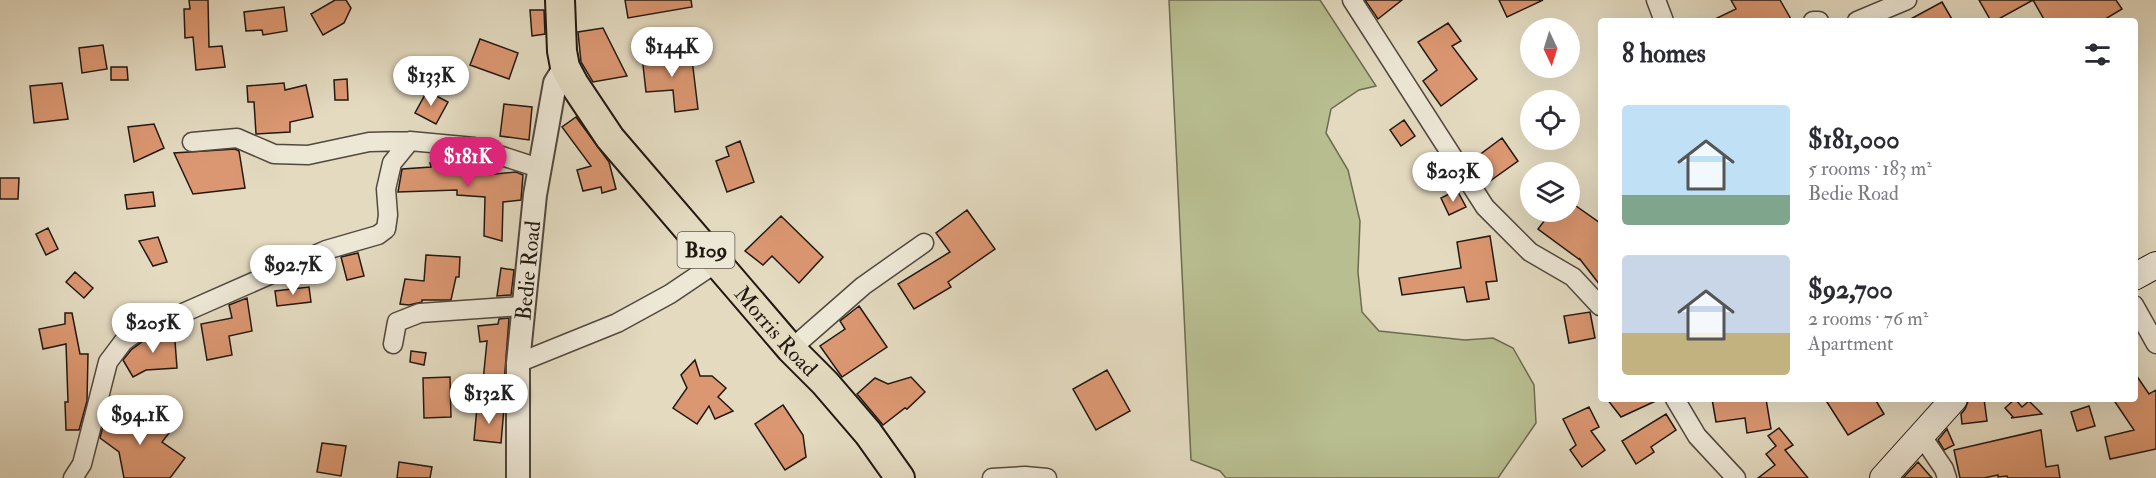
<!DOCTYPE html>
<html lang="en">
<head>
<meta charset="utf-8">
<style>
	:root { --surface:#fff; --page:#f2f2f3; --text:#2b2b33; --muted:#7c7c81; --accent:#db2777 }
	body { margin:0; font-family:"IM FELL Double Pica",serif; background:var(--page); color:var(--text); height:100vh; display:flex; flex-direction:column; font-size:22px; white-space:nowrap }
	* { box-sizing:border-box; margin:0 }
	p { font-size:20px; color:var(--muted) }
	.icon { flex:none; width:33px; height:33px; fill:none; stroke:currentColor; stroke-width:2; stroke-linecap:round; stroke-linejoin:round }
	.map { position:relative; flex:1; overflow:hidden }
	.panel { position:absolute; left:1598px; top:18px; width:540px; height:384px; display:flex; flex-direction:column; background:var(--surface); border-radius:6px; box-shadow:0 6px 24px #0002 }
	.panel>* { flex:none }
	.needle { width:39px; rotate:176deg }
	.buttons { position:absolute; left:1520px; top:18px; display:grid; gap:12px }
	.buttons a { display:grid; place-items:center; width:60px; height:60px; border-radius:50%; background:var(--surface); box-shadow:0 6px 24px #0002; font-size:30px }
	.price { position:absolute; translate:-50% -51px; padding:0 14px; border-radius:21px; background:#fff; color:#222; font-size:20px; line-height:39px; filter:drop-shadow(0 2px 3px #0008) }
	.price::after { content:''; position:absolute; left:50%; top:36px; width:18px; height:14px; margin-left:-9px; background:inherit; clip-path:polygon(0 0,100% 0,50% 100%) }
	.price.current { background:var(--accent); color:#fff }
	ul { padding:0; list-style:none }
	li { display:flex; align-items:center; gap:18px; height:150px; padding:0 24px }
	li span { display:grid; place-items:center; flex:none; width:168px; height:120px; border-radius:6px; color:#555 }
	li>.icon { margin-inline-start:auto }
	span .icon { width:72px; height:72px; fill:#fffc; stroke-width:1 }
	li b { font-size:26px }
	h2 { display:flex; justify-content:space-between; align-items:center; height:72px; padding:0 24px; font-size:26px }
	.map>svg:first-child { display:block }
</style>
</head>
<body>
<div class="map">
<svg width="2156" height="478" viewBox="0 0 2156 478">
	<rect width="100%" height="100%" fill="#e3dac0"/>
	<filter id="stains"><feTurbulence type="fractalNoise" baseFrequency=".00333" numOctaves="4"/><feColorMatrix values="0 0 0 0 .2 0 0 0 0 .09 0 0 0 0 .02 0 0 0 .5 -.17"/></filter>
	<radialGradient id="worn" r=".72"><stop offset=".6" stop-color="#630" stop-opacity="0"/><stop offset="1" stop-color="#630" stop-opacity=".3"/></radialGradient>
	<!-- green -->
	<path fill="#b8be90" stroke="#6d6b51" stroke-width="1.5" d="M1169 0H1320L1376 86 1359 90 1331 109 1326 133 1348 170 1360 221 1358 272 1362 312 1379 331 1465 340 1493 338 1513 348 1534 385 1536 423 1498 478H1226L1220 471 1191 460Z"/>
	<!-- building -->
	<path fill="#db9771" stroke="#221812" stroke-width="1.5" d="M189 0H208L209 47 222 46 225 67 196 70 193 37 185 38 184 9H190Z
		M335 0H346L351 8 344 23 323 35 311 14Z
		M625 0H691L692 7 628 18Z
		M1365 0H1402L1378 19Z
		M1499 0H1543L1507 17Z
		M1731 0H1780L1792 21H1711L1736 9Z
		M1979 0H2033L1995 21H1991Z
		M2033 0H2116L2122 9 2102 21H2045Z
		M1942 2 1953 21H1907Z
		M284 7 287 31 263 35 262 30 246 31 244 12Z
		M530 10H544L545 34 532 36Z
		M1448 23 1461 41 1452 46 1477 79 1441 106 1423 81 1437 70 1418 42Z
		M603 28 627 76 593 82 581 62 578 32Z
		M480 39 518 53 509 79 470 65Z
		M103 45 107 69 82 73 79 48Z
		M691 51 698 109 675 112 673 90 646 92 642 56Z
		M111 67H127L128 80H111Z
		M347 79 348 100H335L334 80Z
		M62 83 68 119 34 123 30 86Z
		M284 83 285 90 306 85 313 117 290 122V132L256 134 254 102H248L247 86Z
		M427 91 448 102 436 124 415 113Z
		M504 104 532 107 529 140 500 136Z
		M576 117 609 162 616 189 602 193 601 187 583 191 577 170 591 166 562 127Z
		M1404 120 1415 136 1401 146 1390 130Z
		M154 124 164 148 134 162 128 127Z
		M1502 138 1518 161 1490 181 1474 159Z
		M740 141 754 182 727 192 716 161 729 156 726 147Z
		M235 149 239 151 245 188 193 194 174 153Z
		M459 162 487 164 486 175 516 172 523 175 521 200 503 202 502 241 484 236 485 197 457 195V190L398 192 402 169 431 167 430 163Z
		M0 178H19L18 199H0Z
		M1457 190 1466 207 1449 215 1441 198Z
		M153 192 155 206 127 209 125 195Z
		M1569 201 1600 223V285L1579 258 1580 260 1538 229 1551 212H1569Z
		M967 210 995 249 948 282 951 287 914 309 898 284 950 252 936 233Z
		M781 216 823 257 799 283 772 256 763 265 745 251Z
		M48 228 58 249 46 255 36 234Z
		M1490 236 1497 281 1486 282 1489 299 1467 302 1464 287 1402 295 1399 278 1461 268 1457 242Z
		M158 237 167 262 153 266 139 241Z
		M358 253 364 276 347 280 341 257Z
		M426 255 460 257 459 277H456L451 300H422V302L409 305 400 304 405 279 424 281Z
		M501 268 514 270 511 295 497 296Z
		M75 272 93 288 84 298 66 282Z
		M309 287 311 302 277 306 275 291Z
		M247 298 252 331 229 336 232 355 207 360 201 324 232 318 229 305Z
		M859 306 887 347 842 377 820 346 845 329 840 321Z
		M1590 312 1595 338 1569 343 1564 316Z
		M65 313H72L80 354H88L87 401 79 430H66L65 402H68L66 344 43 349 39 329 65 324Z
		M509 318 504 384 483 381 487 341 480 342 478 326 498 324 499 319Z
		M174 328 177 368 146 370 133 377 123 360 131 350 150 336Z
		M411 351 426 353 424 365 410 362Z
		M695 360 700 376H712L726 388 718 397 733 411 715 419 709 406 697 424 673 408 687 388 681 375Z
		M1107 370 1130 411 1096 430 1073 389Z
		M2134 372 2149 394 2156 390V449L2110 459 2105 437 2134 430 2113 399H2134Z
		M450 377 451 417 424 418 423 378Z
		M911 377 925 392 907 409 905 408 883 425 857 394 875 378 888 384Z
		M1607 399H1660L1621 417Z
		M1712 399H1766L1771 429 1747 433 1745 418 1716 422Z
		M1825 399H1875L1884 414 1848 435Z
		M1969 399H1984L1987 421 1962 424 1961 414 1965 409Z
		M2015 399 2022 407 2029 401 2042 414 2011 418 2013 417 2005 408Z
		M113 402 143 430 155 419 169 433 162 442 185 458 170 478H124L119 452 100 438 107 410Z
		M783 405 803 435 806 457 785 470 755 424Z
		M2089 406 2095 426 2077 431 2071 412Z
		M477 407 504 408 501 443 474 440Z
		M1589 407 1599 427 1591 431 1605 450 1582 467 1570 450 1576 445 1563 419Z
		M1666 414 1676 430 1651 447 1654 452 1636 464 1622 441Z
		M1779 428 1793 445 1785 450 1808 478H1758L1775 465 1766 454 1776 446 1768 436Z
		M1947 429 1954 445 1944 450 1938 440Z
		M2041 430 2046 467 2058 465 2060 478H2008L2007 476 1998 477V475L1984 478H1960L1954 450Z
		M322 443 346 446 341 476 317 472Z
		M399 462 432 467 430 478H397Z
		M1918 462 1932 478H1903Z"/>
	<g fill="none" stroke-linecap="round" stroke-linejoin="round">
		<!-- minor casing -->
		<g stroke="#52483e" stroke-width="21">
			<path id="minor" d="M1352 0 1485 207 1530 252 1573 277 1600 306
				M1656 0 1664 21
				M1813 21H1819
				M1857 21 1907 0
				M192 142 237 138 274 154 308 155 369 142 410 141 474 147 539 168
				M2134 305 2156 344
				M393 344 397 322 420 313 522 306
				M791 349 863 286 924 243
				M518 363 617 323 670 294 716 263
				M1675 399 1697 436 1736 478
				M1921 435 1944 469 1947 478
				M73 478 82 464 108 362 123 342 145 326 176 316 326 250 378 235 386 229 388 215 386 189 392 163 410 141
				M992 478 1025 476 1047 478"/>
		</g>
		<!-- tertiary casing -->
		<g stroke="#52483e" stroke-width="26">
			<g id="tertiary">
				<path id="s1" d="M518 478V363L535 195 555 83 565 67"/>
			</g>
		</g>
		<!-- secondary casing -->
		<g stroke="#221812" stroke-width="28">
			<path id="secondary" d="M2134 277 2156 265
				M1883 478 1954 399"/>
		</g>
		<!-- primary casing -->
		<g stroke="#221812" stroke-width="32">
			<g id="primary">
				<path id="s2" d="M560 0 562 51 565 67 574 84 610 138 791 349 825 383 868 433 900 478"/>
			</g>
		</g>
		<!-- minor -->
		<use href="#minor" stroke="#ede7d6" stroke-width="18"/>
		<!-- tertiary -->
		<use href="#tertiary" stroke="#ede7d6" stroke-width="22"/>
		<!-- secondary -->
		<use href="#secondary" stroke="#ede7d6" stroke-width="26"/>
		<!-- primary -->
		<use href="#primary" stroke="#e3dac0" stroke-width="28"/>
	</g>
	<g text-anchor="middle" stroke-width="6" stroke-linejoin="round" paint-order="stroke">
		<!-- shield labels -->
		<rect fill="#ede7d6" stroke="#5f564d" stroke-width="1.5" x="677.5" y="232" width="57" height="36" rx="4.5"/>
		<g font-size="21" font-weight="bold" fill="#221812">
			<text x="706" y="257">B109</text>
		</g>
		<!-- street labels -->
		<g font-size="22" fill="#221812" stroke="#ede7d6">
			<text dy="8" stroke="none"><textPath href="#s1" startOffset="208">Bedie Road</textPath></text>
			<text dy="8" stroke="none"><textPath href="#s2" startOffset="406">Morris Road</textPath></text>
		</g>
	</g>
	<rect width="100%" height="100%" filter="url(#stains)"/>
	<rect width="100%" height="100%" fill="url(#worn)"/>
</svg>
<div class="buttons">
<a><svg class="needle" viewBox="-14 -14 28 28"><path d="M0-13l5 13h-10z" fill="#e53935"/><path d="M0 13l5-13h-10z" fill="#7c7c81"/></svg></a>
<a><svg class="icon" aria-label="locate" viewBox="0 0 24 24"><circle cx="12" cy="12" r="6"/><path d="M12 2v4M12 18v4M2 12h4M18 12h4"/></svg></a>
<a><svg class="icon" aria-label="layers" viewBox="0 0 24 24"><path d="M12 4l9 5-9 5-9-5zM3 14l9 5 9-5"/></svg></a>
</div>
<b class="price" style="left:672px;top:78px">$144K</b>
<b class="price" style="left:431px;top:107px">$133K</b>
<b class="price current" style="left:468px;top:188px">$181K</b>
<b class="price" style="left:1453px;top:203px">$203K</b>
<b class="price" style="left:293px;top:296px">$92.7K</b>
<b class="price" style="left:153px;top:354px">$205K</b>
<b class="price" style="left:489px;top:425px">$132K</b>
<b class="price" style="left:140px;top:446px">$94.1K</b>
<section class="panel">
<h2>8 homes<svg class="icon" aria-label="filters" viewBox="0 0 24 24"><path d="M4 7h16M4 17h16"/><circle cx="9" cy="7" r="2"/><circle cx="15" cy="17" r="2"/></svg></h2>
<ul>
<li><span style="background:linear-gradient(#bfe0f5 75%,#7fa58c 0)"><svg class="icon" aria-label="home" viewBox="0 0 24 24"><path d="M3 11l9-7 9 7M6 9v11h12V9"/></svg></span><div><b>$181,000</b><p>5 rooms · 183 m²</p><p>Bedie Road</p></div></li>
<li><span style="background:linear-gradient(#c9d6e8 65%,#c2b280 0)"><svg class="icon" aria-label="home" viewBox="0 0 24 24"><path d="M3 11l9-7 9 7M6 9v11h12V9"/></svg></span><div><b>$92,700</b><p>2 rooms · 76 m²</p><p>Apartment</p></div></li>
</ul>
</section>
</div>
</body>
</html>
